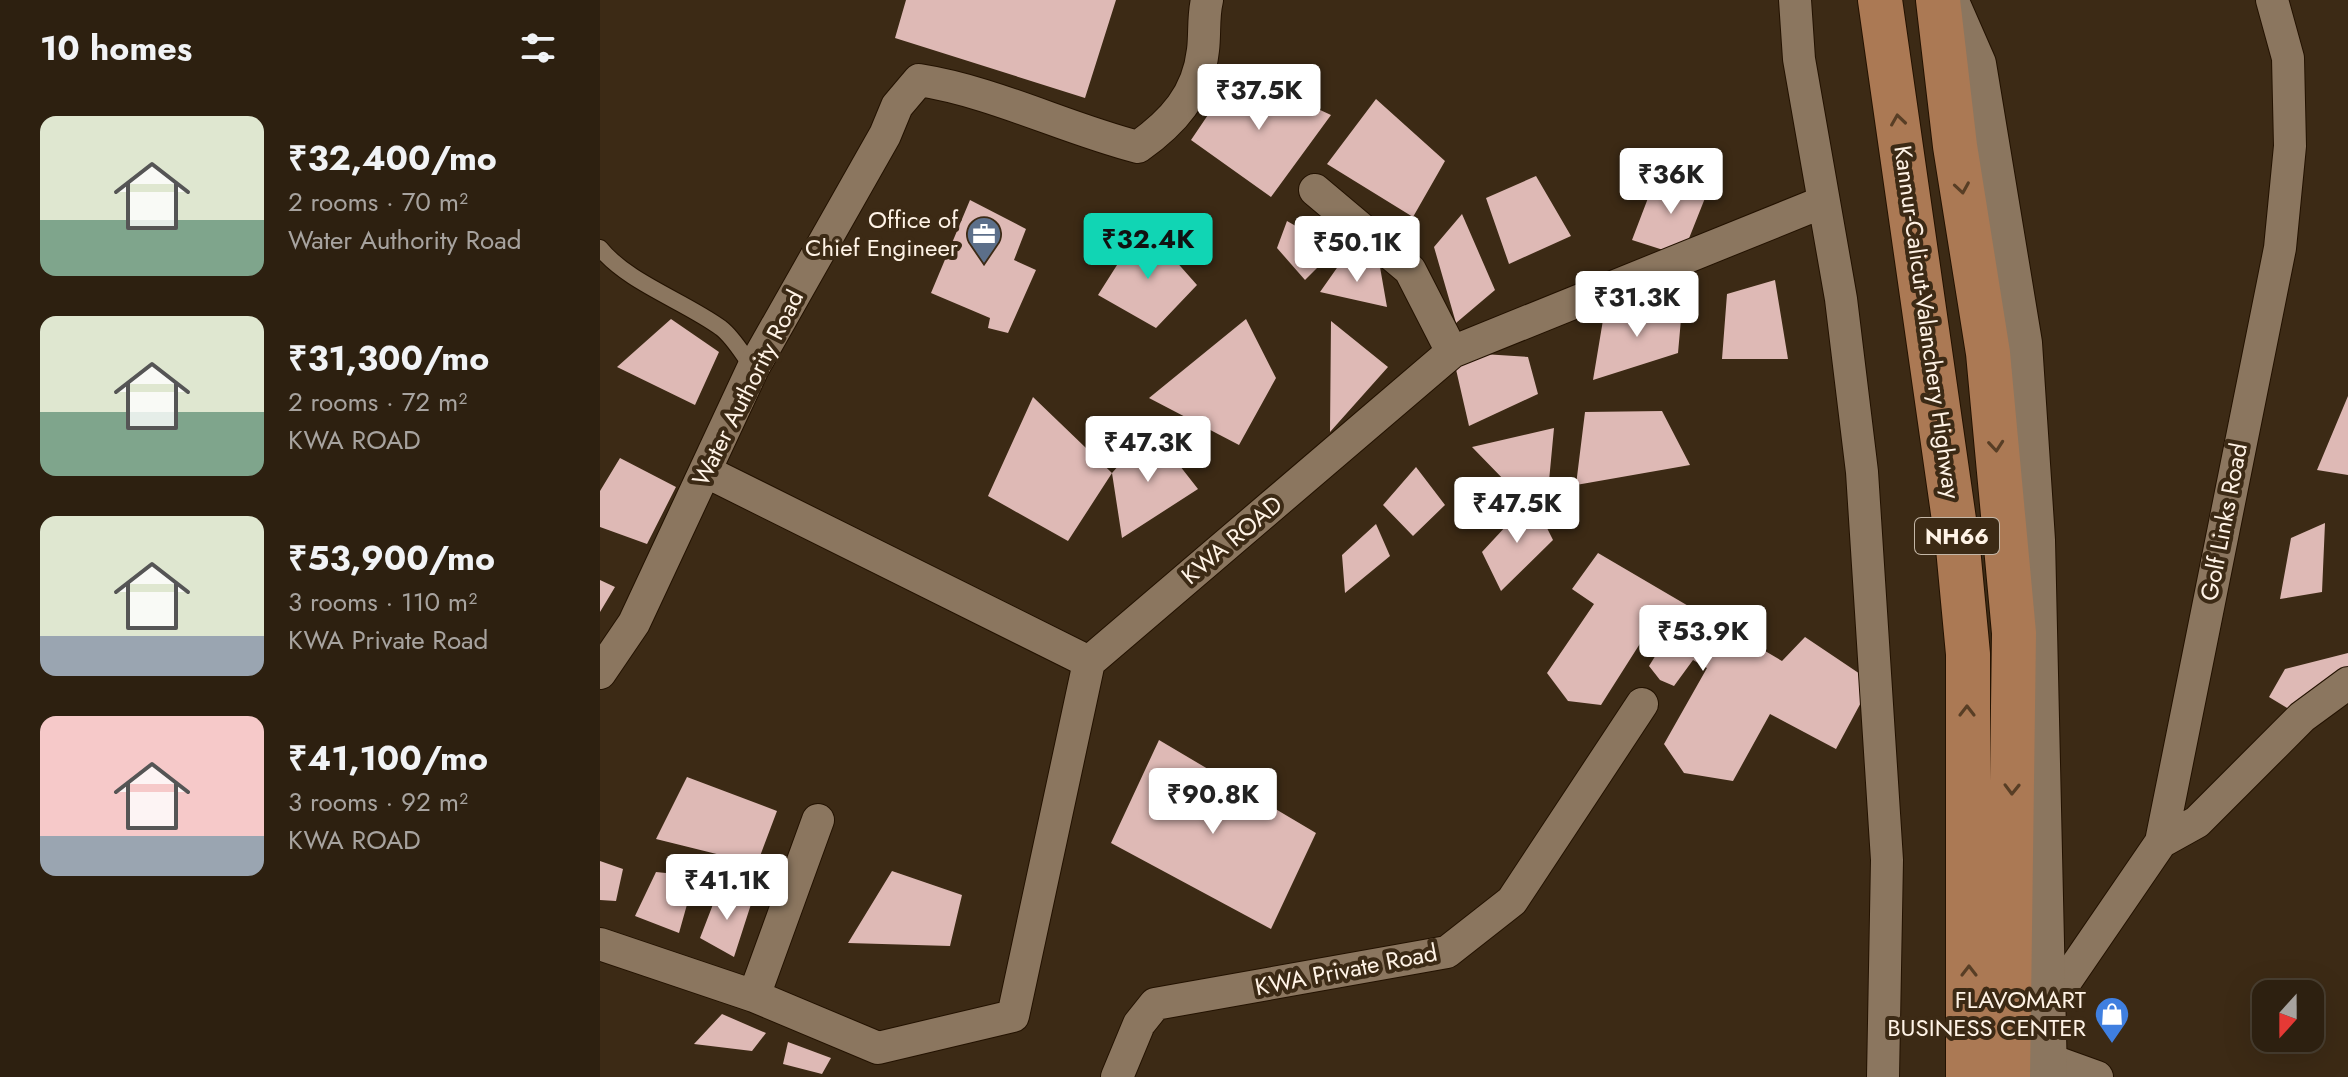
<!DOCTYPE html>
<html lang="en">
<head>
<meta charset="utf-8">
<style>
	:root { --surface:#2d2010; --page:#392d1e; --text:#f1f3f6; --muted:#a7a39f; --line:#483e30; --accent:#11d5b4 }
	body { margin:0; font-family:Jost,sans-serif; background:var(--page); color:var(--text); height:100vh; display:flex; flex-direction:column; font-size:30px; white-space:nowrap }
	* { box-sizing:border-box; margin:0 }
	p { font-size:26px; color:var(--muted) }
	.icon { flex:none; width:44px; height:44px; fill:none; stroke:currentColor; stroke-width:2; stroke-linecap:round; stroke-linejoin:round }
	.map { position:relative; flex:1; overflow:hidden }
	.side { display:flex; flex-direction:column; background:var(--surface); width:600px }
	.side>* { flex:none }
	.needle { width:52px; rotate:201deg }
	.buttons { position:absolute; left:1652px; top:980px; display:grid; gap:16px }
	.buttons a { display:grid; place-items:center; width:72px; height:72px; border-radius:16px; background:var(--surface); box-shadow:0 8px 32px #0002,0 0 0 2px var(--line); font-size:40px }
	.price { position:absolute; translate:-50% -68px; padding:0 18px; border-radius:8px; background:#fff; color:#222; font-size:26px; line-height:52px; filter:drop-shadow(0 2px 4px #0008) }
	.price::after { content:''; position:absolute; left:50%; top:48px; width:24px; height:18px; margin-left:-12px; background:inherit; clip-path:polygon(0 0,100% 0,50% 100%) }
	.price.active { background:var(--accent); color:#111 }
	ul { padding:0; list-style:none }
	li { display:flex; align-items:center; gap:24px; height:200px; padding:0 40px }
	li span { display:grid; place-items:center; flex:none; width:224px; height:160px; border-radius:16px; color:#555 }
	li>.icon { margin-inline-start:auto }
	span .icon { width:96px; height:96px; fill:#fffc; stroke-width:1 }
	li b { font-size:34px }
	h2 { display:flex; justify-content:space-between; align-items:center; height:96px; padding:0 40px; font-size:34px }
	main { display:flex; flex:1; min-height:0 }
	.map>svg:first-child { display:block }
</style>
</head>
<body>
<main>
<section class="side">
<h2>10 homes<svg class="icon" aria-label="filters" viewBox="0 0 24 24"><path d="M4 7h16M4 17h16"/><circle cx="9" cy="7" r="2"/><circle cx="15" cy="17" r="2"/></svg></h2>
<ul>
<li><span style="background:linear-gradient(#dfe7d0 65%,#7fa58c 0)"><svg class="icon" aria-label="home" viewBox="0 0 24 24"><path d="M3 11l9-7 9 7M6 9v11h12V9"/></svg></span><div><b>₹32,400/mo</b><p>2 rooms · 70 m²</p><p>Water Authority Road</p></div></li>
<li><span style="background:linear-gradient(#dfe7d0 60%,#7fa58c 0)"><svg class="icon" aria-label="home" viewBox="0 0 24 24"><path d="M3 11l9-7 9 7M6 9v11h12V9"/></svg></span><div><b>₹31,300/mo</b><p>2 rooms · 72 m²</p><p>KWA ROAD</p></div></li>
<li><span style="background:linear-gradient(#dfe7d0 75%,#9aa5b1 0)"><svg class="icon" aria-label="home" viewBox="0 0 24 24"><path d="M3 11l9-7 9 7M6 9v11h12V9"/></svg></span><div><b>₹53,900/mo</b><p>3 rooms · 110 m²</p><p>KWA Private Road</p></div></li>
<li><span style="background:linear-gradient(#f6c9c9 75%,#9aa5b1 0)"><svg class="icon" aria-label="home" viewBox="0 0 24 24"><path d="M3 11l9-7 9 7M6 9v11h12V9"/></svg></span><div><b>₹41,100/mo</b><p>3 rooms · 92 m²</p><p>KWA ROAD</p></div></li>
</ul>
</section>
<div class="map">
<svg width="1748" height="1077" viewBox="0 0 1748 1077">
	<rect width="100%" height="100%" fill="#3c2a15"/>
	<!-- building -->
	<path fill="#deb9b5" d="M306 0H516L485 98 295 38Z
		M637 72 731 115 671 197 591 140Z
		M776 99 845 161 813 217 727 164Z
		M936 176 971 236 909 264 886 198Z
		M1073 176 1109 188 1082 256 1032 240 1053 185 1067 193Z
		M370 200 426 229 414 260 436 270 408 333 388 328 390 318 331 293Z
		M862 214 895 290 856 323 834 247Z
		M687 221 736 249 705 280 677 248Z
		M543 224 597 285 556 328 498 295Z
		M739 265 780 267 787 307 720 292Z
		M1175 280 1188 359H1122L1127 294Z
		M1082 308 1078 353 993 380 1004 314Z
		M71 319 119 352 95 405 17 367Z
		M646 319 676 378 639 445 549 398Z
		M731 321 788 367 730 432Z
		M852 352 928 357 938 394 869 426Z
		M1748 396V475L1717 470Z
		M433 397 512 473 468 541 388 496Z
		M1062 411 1090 465 976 485 985 412Z
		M954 428 949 481 907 483 872 447Z
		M551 429 598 489 522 538 512 473Z
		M20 458 76 487 47 544 0 527V491Z
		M816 467 845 505 813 536 783 505Z
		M932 498 953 540 901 591 882 552Z
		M1725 523 1722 592 1680 599 1691 538Z
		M776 524 790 556 745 593 742 555Z
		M998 553 1182 661 1205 637 1272 682 1236 749 1170 714 1133 781 1084 773 1064 744 1107 668 1093 660 1074 686 1060 680 1049 666 1064 642 1048 631 1001 705 968 701 947 673 994 604 972 589Z
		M0 580 15 587 0 612Z
		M1748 653V683L1702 717 1669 697 1685 669Z
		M559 740 716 833 671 929 511 843Z
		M87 777 177 811 157 864 56 839Z
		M0 861 23 869 16 901 0 900Z
		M292 871 362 895 350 946 248 943Z
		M56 872 95 876 79 933 35 916Z
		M117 894 153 898 134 957 100 938Z
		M122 1014 166 1033 152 1051 94 1044Z
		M188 1042 231 1058 222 1074 183 1064Z"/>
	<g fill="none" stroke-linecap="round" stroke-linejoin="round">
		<!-- service casing -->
		<g stroke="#231201" stroke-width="18">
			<path id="service" d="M0 248C27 282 84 301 121 328 134 338 143 355 153 368"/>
		</g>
		<!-- minor casing -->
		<g stroke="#231201" stroke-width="34">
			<path id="minor" d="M1195 0 1199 59 1241 299 1262 472 1287 860 1283 1077
				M715 190 810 270 852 352
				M105 471 489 662
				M0 673 34 623 153 368 285 135 297 106 319 80C395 92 464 128 538 147 573 122 598 95 603 50 605 34 603 16 607 0
				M1561 842 1597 822 1702 717 1748 683
				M0 944 154 996 278 1048 413 1016 489 662 852 352 1223 202
				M154 996 218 820
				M1446 1010 1561 842 1680 248 1690 146 1688 58 1672 0
				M1447 1059 1497 1077
				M517 1077 539 1024 555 1004 847 952 912 901 1042 704"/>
		</g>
		<!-- tertiary casing -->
		<g stroke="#231201" stroke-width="42">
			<path id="tertiary" d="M1348 0 1376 64 1422 343 1435 540 1447 1077"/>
		</g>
		<!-- trunk casing -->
		<g stroke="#231201" stroke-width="46">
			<path id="trunk" d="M1280 0 1358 548 1368 654V1077
				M1338 0 1355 146 1388 353 1414 633 1408 1077"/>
		</g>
		<!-- service -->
		<use href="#service" stroke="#8b765f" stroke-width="16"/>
		<!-- minor -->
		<use href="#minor" stroke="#8b765f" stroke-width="32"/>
		<!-- tertiary -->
		<use href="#tertiary" stroke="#8b765f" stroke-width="40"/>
		<!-- trunk -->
		<use href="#trunk" stroke="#ab7954" stroke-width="44"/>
	</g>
	<!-- one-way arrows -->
	<defs><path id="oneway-chevron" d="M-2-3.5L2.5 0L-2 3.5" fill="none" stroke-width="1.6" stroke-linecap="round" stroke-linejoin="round" transform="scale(2)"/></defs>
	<g stroke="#583e25">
		<use href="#oneway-chevron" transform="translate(1298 120) rotate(-98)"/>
		<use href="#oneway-chevron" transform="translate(1362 188) rotate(81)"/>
		<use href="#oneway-chevron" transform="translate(1396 446) rotate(85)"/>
		<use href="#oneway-chevron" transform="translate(1367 711) rotate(-90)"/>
		<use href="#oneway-chevron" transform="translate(1412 789) rotate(91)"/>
		<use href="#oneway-chevron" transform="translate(1369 971) rotate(-90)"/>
	</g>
	<!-- icons -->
	<defs>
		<g id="office-pin" transform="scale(1.8)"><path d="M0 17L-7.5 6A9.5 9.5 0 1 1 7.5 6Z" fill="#5c6f8a" stroke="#3c2a15"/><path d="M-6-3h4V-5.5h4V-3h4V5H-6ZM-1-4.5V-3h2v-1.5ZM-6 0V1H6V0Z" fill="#fff"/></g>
		<g id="shop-pin" transform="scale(1.8)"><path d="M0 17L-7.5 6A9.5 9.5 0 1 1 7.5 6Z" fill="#3f7fe0" stroke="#3c2a15"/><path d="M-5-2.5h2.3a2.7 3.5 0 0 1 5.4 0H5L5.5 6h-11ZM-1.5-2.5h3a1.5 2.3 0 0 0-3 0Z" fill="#fff"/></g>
	</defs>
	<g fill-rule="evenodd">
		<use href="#office-pin" x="384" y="234"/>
		<use href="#shop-pin" x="1512" y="1014"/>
	</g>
	<g text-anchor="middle" stroke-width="8" stroke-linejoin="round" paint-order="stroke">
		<!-- shield labels -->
		<rect fill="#3c2a15" stroke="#c4b7a7" stroke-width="2" x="1315" y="518" width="84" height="36" rx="6"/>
		<g font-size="22" font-weight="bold" fill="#fff3e6">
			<text x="1357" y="544">NH66</text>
		</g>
		<!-- poi labels -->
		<g font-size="24" fill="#fff3e6" stroke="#3c2a15" text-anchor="end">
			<text x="358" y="228">Office of<tspan x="358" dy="28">Chief Engineer</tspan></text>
			<text x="1486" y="1008">FLAVOMART<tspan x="1486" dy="28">BUSINESS CENTER</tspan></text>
		</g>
		<!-- street labels -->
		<g font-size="24" fill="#fff3e6" stroke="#3c2a15">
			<text transform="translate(1327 322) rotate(82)" y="8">Kannur-Calicut-Valanchery Highway</text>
			<text transform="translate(148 388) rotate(-63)" y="8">Water Authority Road</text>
			<text transform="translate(1624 522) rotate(-79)" y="8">Golf Links Road</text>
			<text transform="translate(632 540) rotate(-40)" y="8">KWA ROAD</text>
			<text transform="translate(746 970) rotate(-11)" y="8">KWA Private Road</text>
		</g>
	</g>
</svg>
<div class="buttons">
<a><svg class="needle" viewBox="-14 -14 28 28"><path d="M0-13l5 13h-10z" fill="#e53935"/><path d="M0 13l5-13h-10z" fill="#a7a39f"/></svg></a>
</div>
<b class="price" style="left:659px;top:132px">₹37.5K</b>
<b class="price" style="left:1071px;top:216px">₹36K</b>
<b class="price active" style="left:548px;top:281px">₹32.4K</b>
<b class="price" style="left:757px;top:284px">₹50.1K</b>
<b class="price" style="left:1037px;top:339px">₹31.3K</b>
<b class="price" style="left:548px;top:484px">₹47.3K</b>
<b class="price" style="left:917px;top:545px">₹47.5K</b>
<b class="price" style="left:1103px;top:673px">₹53.9K</b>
<b class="price" style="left:613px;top:836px">₹90.8K</b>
<b class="price" style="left:127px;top:922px">₹41.1K</b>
</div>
</main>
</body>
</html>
